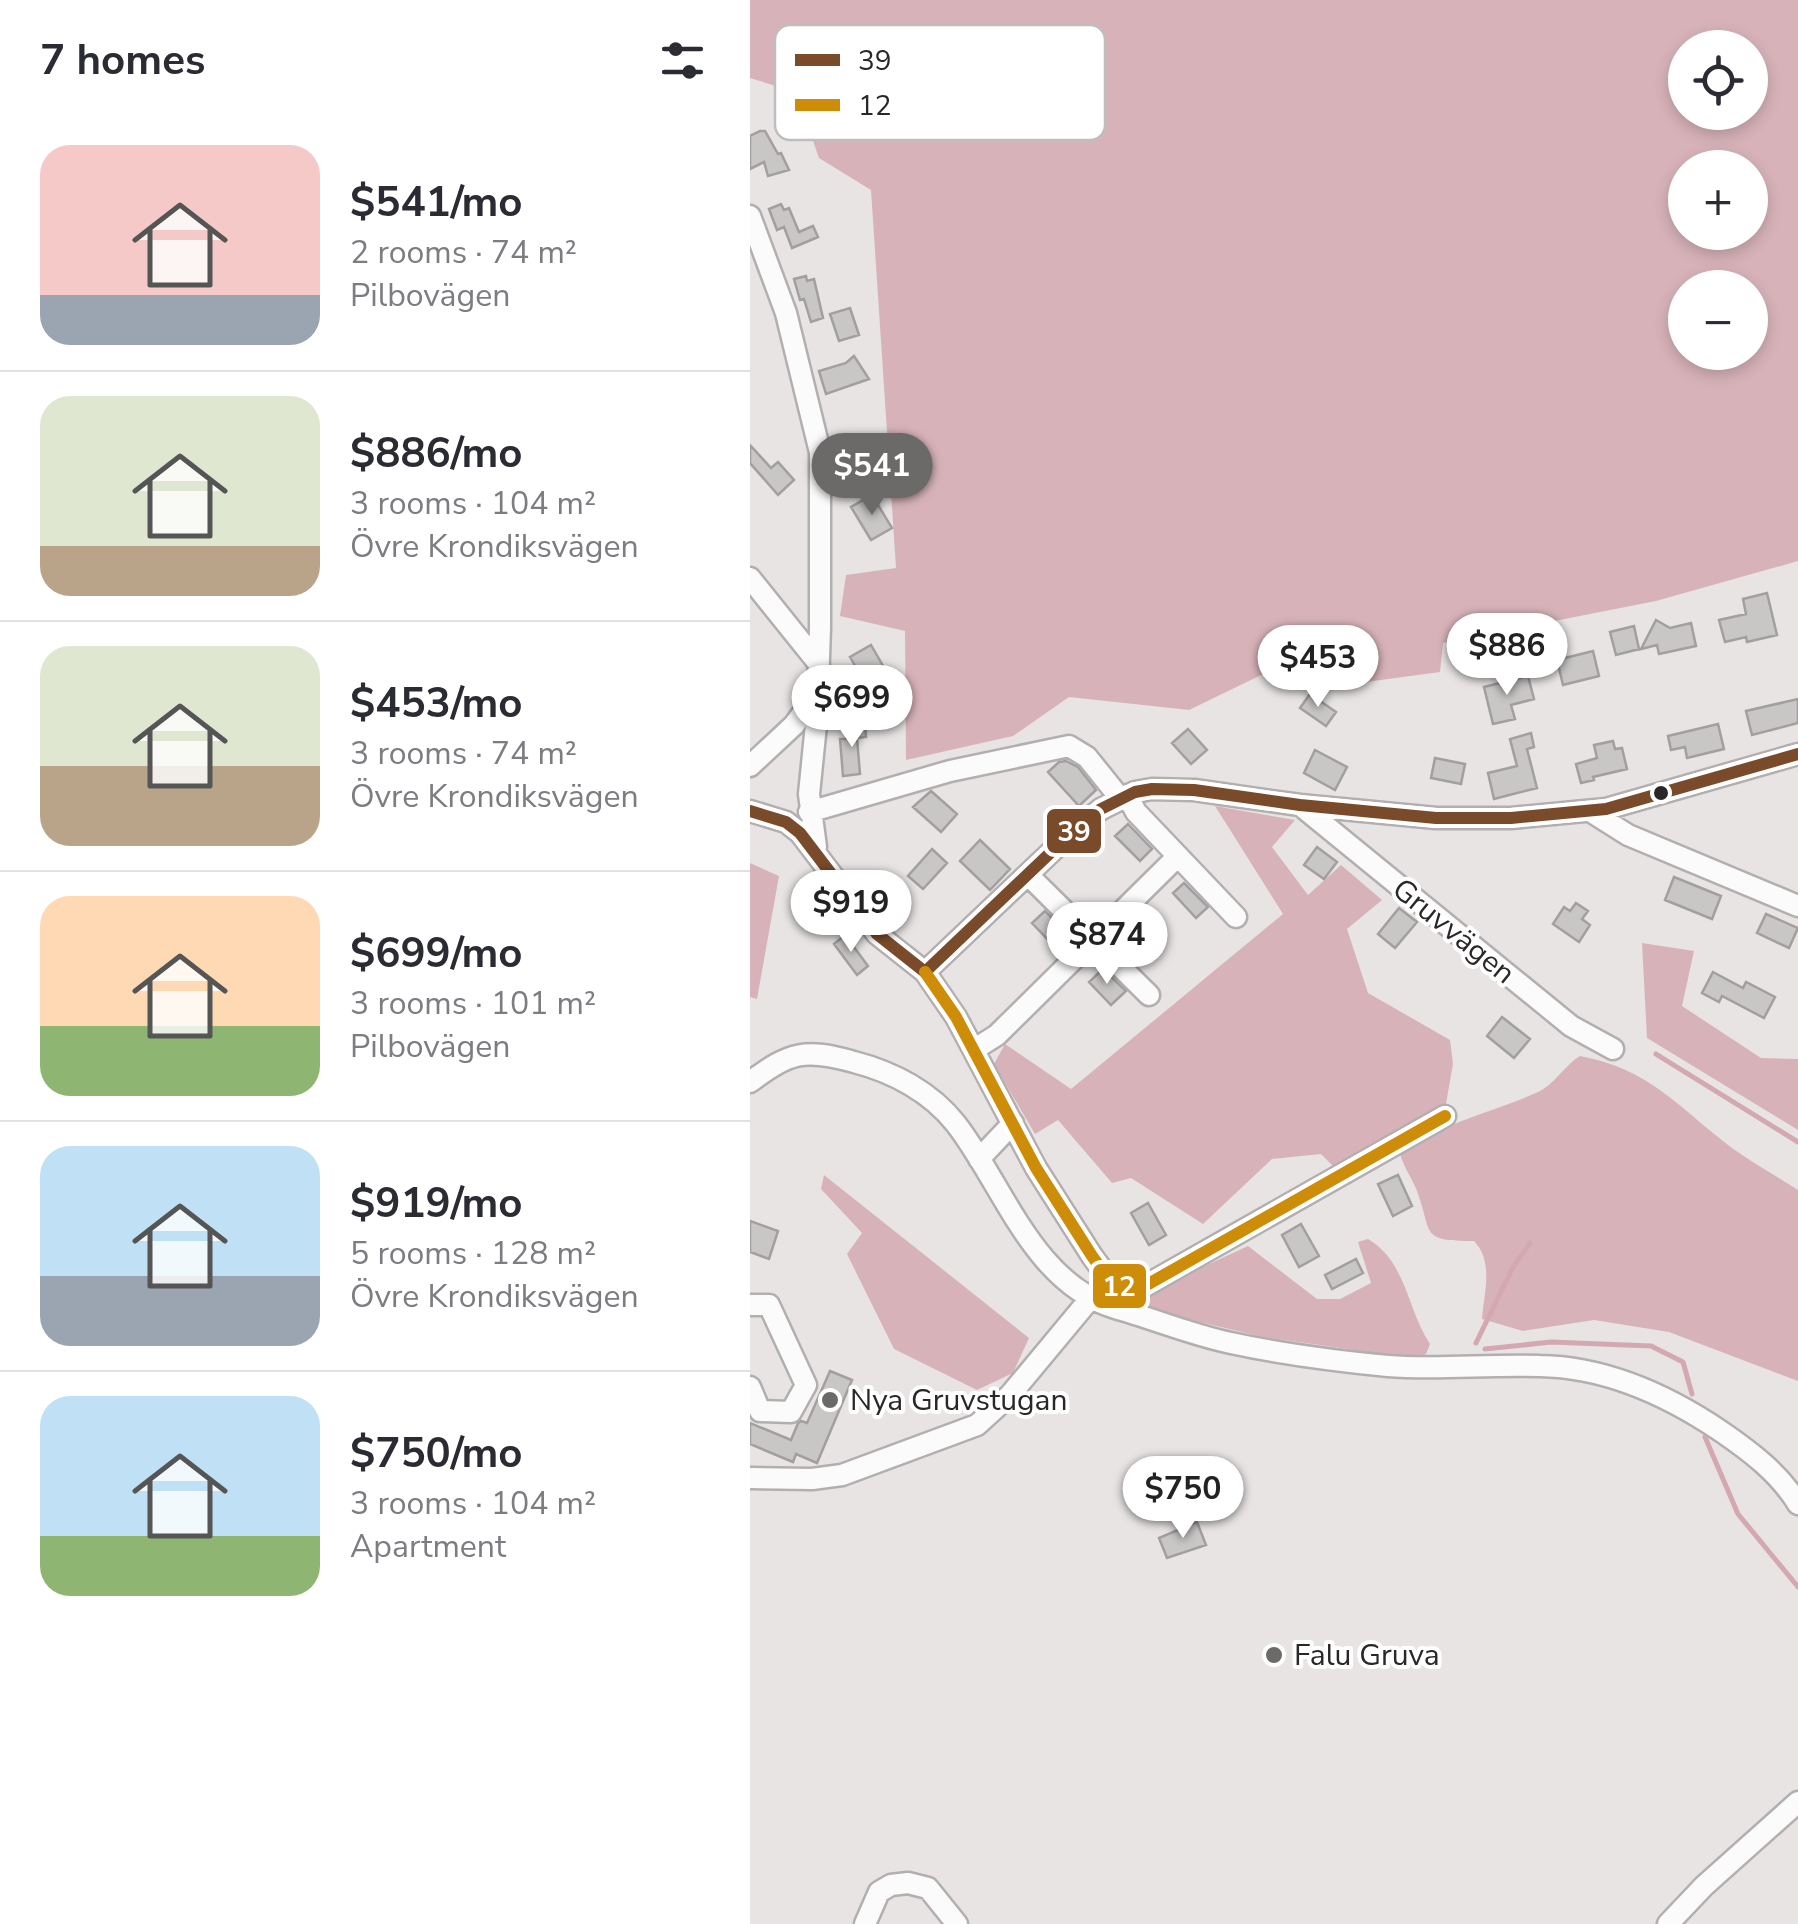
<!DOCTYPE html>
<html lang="en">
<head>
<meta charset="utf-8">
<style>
	:root { --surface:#fff; --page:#f2f2f3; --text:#2b2b33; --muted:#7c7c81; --line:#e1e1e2; --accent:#6c6969 }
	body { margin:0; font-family:"Nunito Sans",sans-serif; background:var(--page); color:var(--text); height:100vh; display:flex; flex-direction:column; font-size:38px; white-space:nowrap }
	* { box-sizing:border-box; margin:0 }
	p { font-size:32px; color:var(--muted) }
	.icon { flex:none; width:55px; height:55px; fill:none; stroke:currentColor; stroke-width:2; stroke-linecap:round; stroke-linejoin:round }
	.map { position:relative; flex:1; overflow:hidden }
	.drawer { display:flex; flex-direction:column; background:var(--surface); width:750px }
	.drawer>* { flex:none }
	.fabs { position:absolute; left:918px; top:30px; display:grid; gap:20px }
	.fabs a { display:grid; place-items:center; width:100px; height:100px; border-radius:50%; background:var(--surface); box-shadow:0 5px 15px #0003; font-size:50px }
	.price { position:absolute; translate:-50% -85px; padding:0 22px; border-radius:35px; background:#fff; color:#222; font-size:32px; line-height:65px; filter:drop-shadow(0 2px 5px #0008) }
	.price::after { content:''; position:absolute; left:50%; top:60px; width:30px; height:22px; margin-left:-15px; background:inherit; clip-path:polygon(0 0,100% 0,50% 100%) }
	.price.selected { background:var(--accent); color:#fff }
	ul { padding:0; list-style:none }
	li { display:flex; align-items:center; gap:30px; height:250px; padding:0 40px }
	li+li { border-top:2px solid var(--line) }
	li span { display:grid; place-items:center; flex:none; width:280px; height:200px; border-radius:30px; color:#555 }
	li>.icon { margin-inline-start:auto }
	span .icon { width:120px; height:120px; fill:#fffc; stroke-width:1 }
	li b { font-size:42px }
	h2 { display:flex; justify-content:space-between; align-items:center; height:120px; padding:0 40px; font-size:42px }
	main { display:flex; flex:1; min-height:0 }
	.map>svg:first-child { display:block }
</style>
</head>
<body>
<main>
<section class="drawer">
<h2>7 homes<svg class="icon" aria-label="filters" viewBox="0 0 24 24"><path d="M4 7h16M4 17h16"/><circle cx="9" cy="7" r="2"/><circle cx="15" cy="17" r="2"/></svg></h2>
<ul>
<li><span style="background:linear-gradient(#f6c9c9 75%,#9aa5b1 0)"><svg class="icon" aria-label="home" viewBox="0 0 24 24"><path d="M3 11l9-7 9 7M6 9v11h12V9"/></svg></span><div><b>$541/mo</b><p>2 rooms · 74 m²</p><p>Pilbovägen</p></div></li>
<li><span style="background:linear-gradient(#dfe7d0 75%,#b9a48a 0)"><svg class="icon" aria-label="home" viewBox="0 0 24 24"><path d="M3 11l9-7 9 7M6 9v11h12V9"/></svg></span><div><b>$886/mo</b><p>3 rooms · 104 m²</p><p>Övre Krondiksvägen</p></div></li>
<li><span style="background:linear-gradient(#dfe7d0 60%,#b9a48a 0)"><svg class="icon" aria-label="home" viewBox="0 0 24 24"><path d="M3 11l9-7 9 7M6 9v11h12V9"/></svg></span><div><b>$453/mo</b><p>3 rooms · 74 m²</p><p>Övre Krondiksvägen</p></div></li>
<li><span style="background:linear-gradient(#ffd9b3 65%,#8fb573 0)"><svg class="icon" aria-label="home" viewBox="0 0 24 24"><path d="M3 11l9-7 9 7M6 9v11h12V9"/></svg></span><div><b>$699/mo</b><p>3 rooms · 101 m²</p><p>Pilbovägen</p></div></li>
<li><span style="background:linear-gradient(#bfe0f5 65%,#9aa5b1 0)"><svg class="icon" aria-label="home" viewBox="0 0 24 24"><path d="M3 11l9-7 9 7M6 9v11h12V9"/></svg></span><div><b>$919/mo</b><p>5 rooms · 128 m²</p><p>Övre Krondiksvägen</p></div></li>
<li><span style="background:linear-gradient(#bfe0f5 70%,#8fb573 0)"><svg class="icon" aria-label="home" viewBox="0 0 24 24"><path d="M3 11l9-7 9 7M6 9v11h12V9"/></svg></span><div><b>$750/mo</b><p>3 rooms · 104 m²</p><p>Apartment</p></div></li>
</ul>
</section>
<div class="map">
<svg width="1048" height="1924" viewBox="0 0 1048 1924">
	<rect width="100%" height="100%" fill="#e8e4e4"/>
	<!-- forest -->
	<path fill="#d7b3b9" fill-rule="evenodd" d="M0 0H1048V561L906 601 693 643 690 672 601 684 565 649 439 710 319 697 263 736 156 760 155 631 90 616 96 575 146 568 121 190 69 158 46 92 0 78ZM935 48H1000V112H935ZM935 168H1000V232H935ZM935 288H1000V352H935Z
		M465 806 545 820 522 847 558 895 591 865 632 900 597 929 618 993 700 1040 703 1064 694 1115 586 1169 571 1154 522 1159 453 1224 381 1178 362 1183 308 1120 285 1134 244 1064 255 1044 321 1089 533 914Z
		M0 863 29 876 7 999 0 997Z
		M892 943 944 951 932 1006 1011 1058 1048 1059V1130L897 1038Z
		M830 1056C900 1069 928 1107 982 1148 1003 1163 1026 1176 1048 1190V1381L919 1332 844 1320 773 1331 732 1319C734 1292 744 1262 724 1241 669 1241 683 1234 667 1191 662 1178 654 1168 650 1154 691 1122 742 1113 788 1092 804 1085 815 1065 830 1056Z
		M74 1175 279 1338 263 1373 227 1390 144 1349 97 1254 112 1233 71 1189Z
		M618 1239C657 1262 657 1310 680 1344L676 1354 662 1358 513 1337 412 1313 399 1307 394 1300 431 1277 498 1246 567 1299H590L621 1283 608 1242Z"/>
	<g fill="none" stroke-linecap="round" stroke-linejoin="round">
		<!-- stream -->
		<path stroke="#d4a8b0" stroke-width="5" d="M906 1054 1048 1142
			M726 1343 763 1267 780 1243
			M735 1349 801 1342 901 1346 933 1362 942 1394
			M955 1437 988 1514 1048 1587"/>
	</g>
	<!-- building -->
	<path fill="#c9c6c6" stroke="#a39fa0" stroke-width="2.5" d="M10 131H15L28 154 31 153 39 170 18 176 14 162 0 169V136Z
		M31 204 34 210 39 208 49 232 63 226 68 237 42 248 34 227 27 230 19 209Z
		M56 276 57 281 64 279 73 318 61 322 54 299 50 300 44 279Z
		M100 308 109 335 89 341 80 314Z
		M104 356 119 379 76 394 69 371 96 363Z
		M0 445 21 468 28 462 44 480 28 495 0 463Z
		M122 495 142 528 121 540 101 507Z
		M1017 593 1027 635 997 642 996 637 975 642 969 620 996 614 993 599Z
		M906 620 920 628 941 623 946 646 909 654 907 645 891 649Z
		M884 626 889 649 866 655 860 632Z
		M121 645 136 671 115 683 100 657Z
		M843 651 849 676 813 685 807 660Z
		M778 676 784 699 761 705 765 719 743 724 734 687Z
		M560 694 586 712 576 726 550 708Z
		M1048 699V723L1002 735 996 711Z
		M968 724 974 749 937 758 935 747 921 750 918 736Z
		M115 725 116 737 107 738 110 774 93 776 90 739H97L96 726Z
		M438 729 457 750 441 764 422 743Z
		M781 733 784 747 777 749 787 788 744 799 738 773 767 766 760 739Z
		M863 741 865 749 872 748 877 769 843 777 844 780 831 783 826 764 847 758 844 745Z
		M565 750 597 767 585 790 554 773Z
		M685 758 715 764 711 784 681 778Z
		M316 761 328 767 346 790 329 806 298 772 309 762Z
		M181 791 207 814 191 832 163 807Z
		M378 824 402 849 390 861 365 836Z
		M230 840 260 869 240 890 210 861Z
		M567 847 587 862 574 879 554 865Z
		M182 849 197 863 173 889 158 876Z
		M924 877 971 896 962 919 915 900Z
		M434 883 458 907 446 918 423 893Z
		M826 903 838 911 832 919 840 925 829 942 803 924 814 907 820 911Z
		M649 908 667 922 645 948 628 934Z
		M295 911 317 933 304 946 282 923Z
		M1016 914 1048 928 1039 948 1007 933Z
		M95 935 118 966 107 975 84 944Z
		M353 969 376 991 361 1005 339 982Z
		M963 972 993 988 996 982 1025 997 1014 1018 972 996 969 1002 952 993Z
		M752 1017 780 1039 764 1058 737 1036Z
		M648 1175 662 1206 643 1216 628 1184Z
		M398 1203 416 1235 399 1245 381 1213Z
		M0 1221 28 1231 19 1259 0 1252Z
		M551 1224 569 1256 549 1267 532 1235Z
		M606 1259 613 1273 582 1289 575 1275Z
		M80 1371 102 1380 67 1463 46 1454 43 1462 0 1444V1423L41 1440 48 1423 51 1421 57 1423Z
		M443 1462 452 1477 422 1493 414 1478Z
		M447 1522 456 1545 417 1558 409 1538Z"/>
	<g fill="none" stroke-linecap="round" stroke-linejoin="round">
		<!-- minor casing -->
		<g stroke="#b3afb0" stroke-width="25">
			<path id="minor" d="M0 216 36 313 70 452V628L67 715 59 794 66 847
				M0 578 69 664
				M0 766 44 725 67 694
				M377 795 386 812 486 917
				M550 805 821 1026 863 1049
				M0 811 36 822 50 833 127 934 175 972 319 835 351 809 385 792 402 789 444 790 550 805 686 818H761L856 809 1048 754
				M840 811 878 835 1048 906
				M59 812 200 771 319 746 337 757 370 798
				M278 875 399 995
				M175 972 206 1017 286 1168 342 1256 361 1282 375 1289 393 1287 695 1116
				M225 1049 247 1035 428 856
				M0 1082C40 1052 55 1048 104 1062 143 1072 181 1092 206 1124 254 1186 283 1283 365 1308 404 1319 442 1335 481 1343 532 1354 587 1361 638 1366 688 1370 739 1364 790 1366 855 1367 919 1396 972 1432 1001 1452 1029 1473 1048 1504
				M229 1159 263 1123
				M0 1305H19L56 1385 41 1412 10 1411 0 1387
				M0 1478 62 1479 92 1475 227 1425 260 1395 339 1300
				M115 1924 129 1892 141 1885 158 1883 178 1888 207 1924
				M918 1924 954 1886 1048 1802"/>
		</g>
		<!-- minor -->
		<use href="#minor" stroke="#fcfbfb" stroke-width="20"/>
		<!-- bus-1 casing -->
		<g stroke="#fff" stroke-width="20">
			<path id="bus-1" d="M0 811 36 822 50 833 127 934 175 972 319 835 351 809 385 792 402 789 444 790 550 805 686 818H761L856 809 1048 754"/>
		</g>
		<!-- bus-2 casing -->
		<g stroke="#fff" stroke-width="20">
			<path id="bus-2" d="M175 972 206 1017 286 1168 342 1256 361 1282 375 1289 393 1287 695 1116"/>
		</g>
		<!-- bus-1 -->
		<use href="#bus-1" stroke="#7a4b2a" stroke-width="12"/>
		<!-- bus-2 -->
		<use href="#bus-2" stroke="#ce8d08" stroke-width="12"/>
	</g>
	<!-- markers -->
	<circle fill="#2a2727" stroke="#fff" stroke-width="4" cx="911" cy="793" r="9"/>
	<g fill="#6c6969" stroke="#fff" stroke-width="4">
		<circle cx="80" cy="1400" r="10"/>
		<circle cx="524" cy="1655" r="10"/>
	</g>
	<g text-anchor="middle" stroke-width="8" stroke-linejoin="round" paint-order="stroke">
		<!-- street labels -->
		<g font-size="30" fill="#2a2727" stroke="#fff">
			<text transform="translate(704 931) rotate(39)" y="10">Gruvvägen</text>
		</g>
		<!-- poi labels -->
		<g font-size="30" fill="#2a2727" stroke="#fff" text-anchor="start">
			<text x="100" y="1410">Nya Gruvstugan</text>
			<text x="544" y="1665">Falu Gruva</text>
		</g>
	</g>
	<!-- legend -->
	<rect x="25" y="25" width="330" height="115" rx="15" fill="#fff" stroke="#bfbebe" stroke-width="2.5"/>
	<rect x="45" y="54" width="45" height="12" fill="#7a4b2a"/>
	<rect x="45" y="99" width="45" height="12" fill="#ce8d08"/>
	<g font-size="28" fill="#2a2727">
		<text x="108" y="70">39</text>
		<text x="108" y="115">12</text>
	</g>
	<g stroke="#fff" stroke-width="4">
		<rect x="295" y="807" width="58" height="48" rx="10" fill="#7a4b2a"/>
		<rect x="341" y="1262" width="57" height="48" rx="10" fill="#ce8d08"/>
	</g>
	<g font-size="28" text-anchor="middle" font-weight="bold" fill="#fff">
		<text x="324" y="841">39</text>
		<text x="369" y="1296">12</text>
	</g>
</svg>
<div class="fabs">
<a><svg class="icon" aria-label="locate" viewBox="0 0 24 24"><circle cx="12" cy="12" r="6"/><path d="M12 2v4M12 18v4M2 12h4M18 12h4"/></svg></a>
<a>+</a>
<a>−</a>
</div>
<b class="price selected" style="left:122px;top:518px">$541</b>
<b class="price" style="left:757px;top:698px">$886</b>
<b class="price" style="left:568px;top:710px">$453</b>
<b class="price" style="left:102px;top:750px">$699</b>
<b class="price" style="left:101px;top:955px">$919</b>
<b class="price" style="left:357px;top:987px">$874</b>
<b class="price" style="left:433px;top:1541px">$750</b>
</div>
</main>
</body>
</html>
